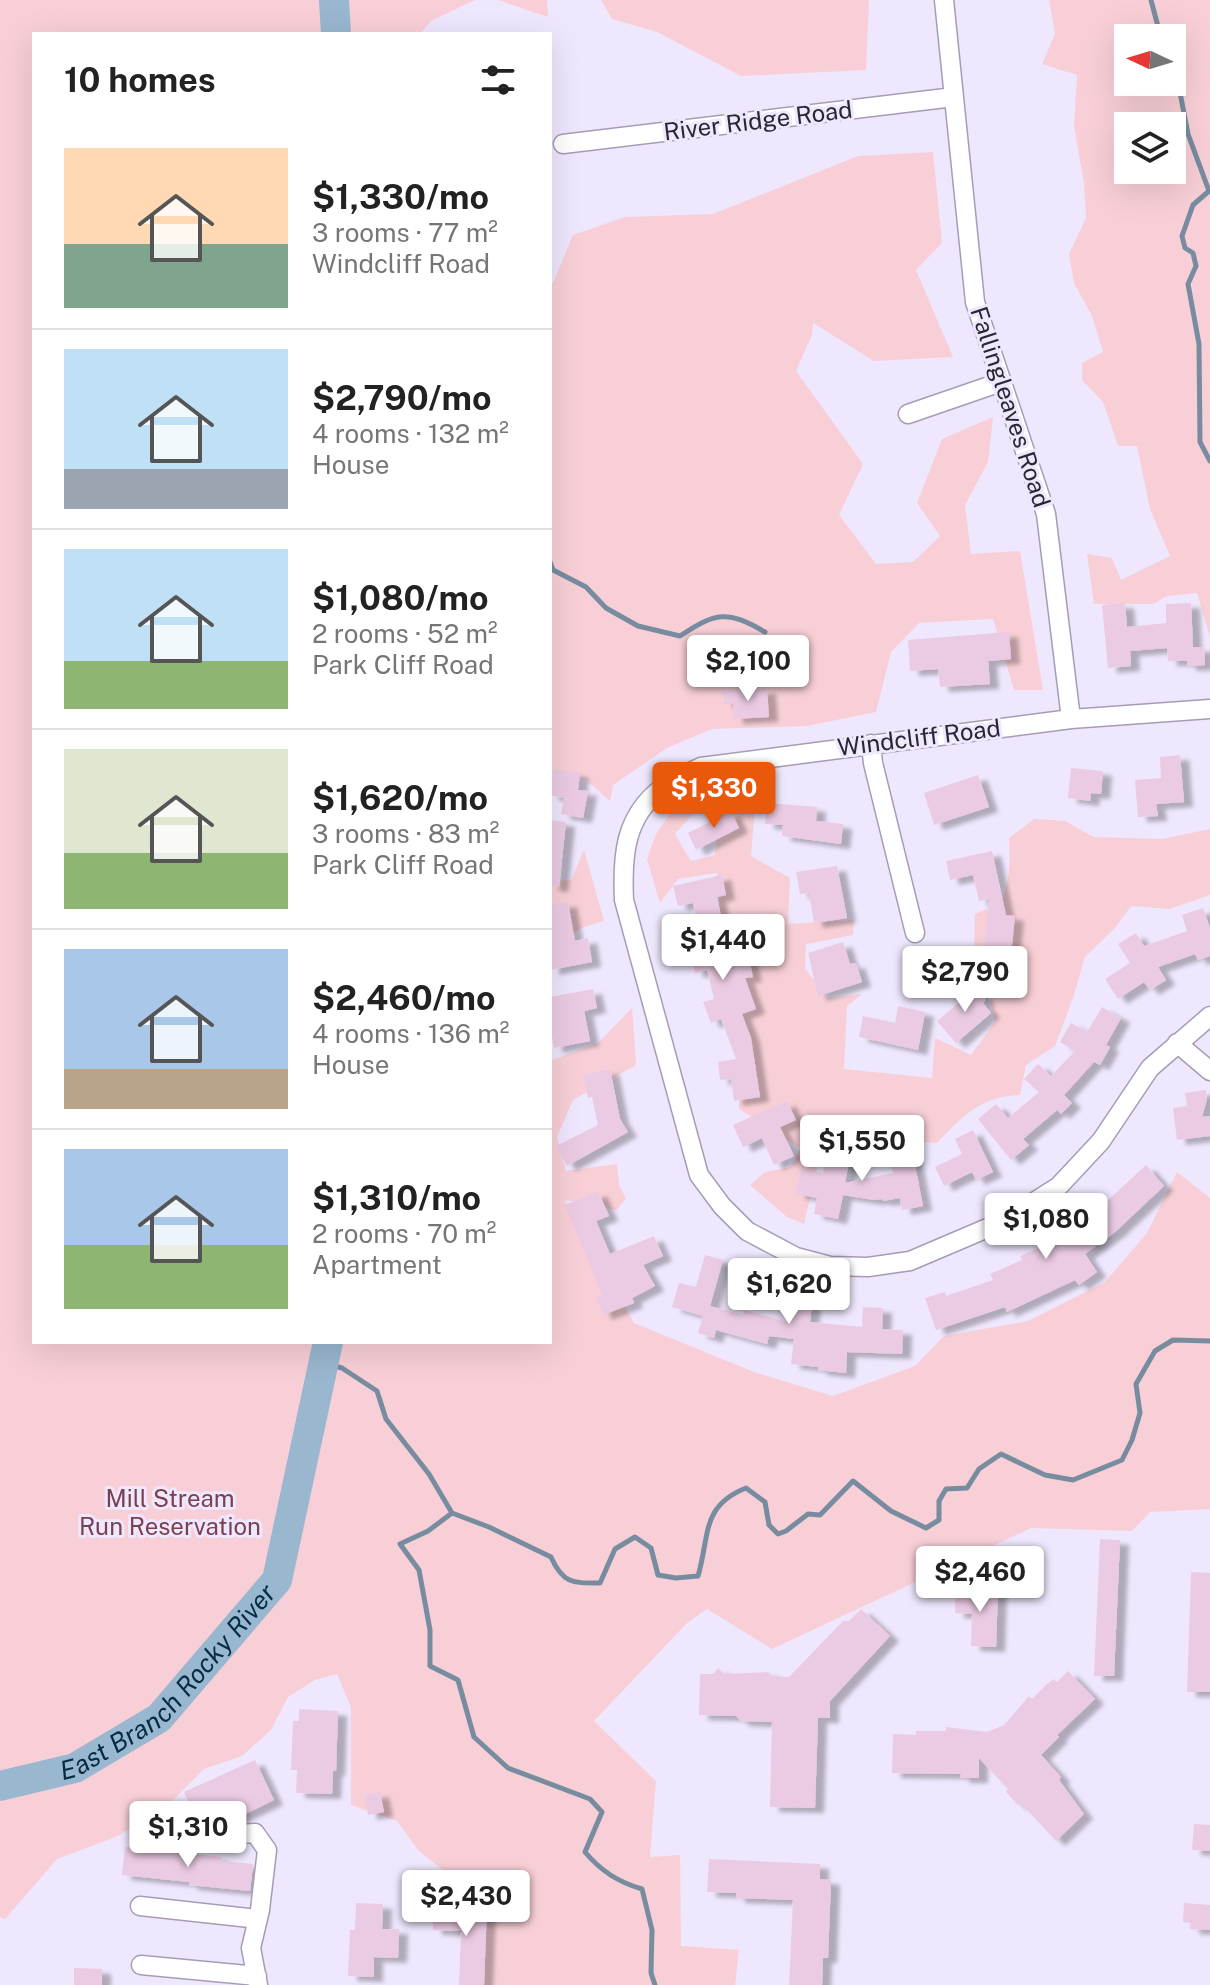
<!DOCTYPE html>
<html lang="en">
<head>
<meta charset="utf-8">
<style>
	:root { --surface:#fff; --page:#f6f6f6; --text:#222; --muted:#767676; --line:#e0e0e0; --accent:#ea580c }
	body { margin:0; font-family:"Public Sans",sans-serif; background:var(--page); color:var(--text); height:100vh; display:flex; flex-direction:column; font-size:30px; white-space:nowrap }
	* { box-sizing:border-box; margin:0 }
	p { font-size:26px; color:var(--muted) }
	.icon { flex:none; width:44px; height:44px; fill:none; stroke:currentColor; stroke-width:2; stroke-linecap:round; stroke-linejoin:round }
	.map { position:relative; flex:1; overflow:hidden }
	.side { position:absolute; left:32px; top:32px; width:520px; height:1312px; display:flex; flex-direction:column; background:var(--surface); border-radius:0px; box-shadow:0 8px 32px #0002 }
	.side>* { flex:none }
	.needle { width:52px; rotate:274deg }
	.fabs { position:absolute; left:1114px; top:24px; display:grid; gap:16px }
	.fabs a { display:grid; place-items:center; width:72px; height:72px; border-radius:0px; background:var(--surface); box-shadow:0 8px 32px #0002; font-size:40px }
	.price { position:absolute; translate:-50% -68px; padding:0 18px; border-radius:8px; background:#fff; color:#222; font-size:26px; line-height:52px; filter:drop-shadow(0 2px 4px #0008) }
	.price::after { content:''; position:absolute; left:50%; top:48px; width:24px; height:18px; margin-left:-12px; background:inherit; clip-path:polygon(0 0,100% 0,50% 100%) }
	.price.active { background:var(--accent); color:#fff }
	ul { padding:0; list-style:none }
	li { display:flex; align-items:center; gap:24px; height:200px; padding:0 32px }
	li+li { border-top:2px solid var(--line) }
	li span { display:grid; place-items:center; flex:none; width:224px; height:160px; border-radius:0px; color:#555 }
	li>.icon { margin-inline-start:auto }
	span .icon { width:96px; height:96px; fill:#fffc; stroke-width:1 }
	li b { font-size:34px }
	h2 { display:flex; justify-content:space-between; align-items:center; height:96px; padding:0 32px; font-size:34px }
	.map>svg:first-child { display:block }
</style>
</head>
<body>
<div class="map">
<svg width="1210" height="1985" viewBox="0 0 1210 1985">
	<defs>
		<filter id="shadow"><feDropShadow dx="9" dy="5" stdDeviation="2" flood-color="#0004"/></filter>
	</defs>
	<rect width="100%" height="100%" fill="#efe7fd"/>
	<!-- green -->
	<path fill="#f8cfd7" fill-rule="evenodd" d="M0 0H475L431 21 420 34H34V1342H550V1061L598 1043 632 1008 636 1065 573 1100 557 1137 566 1171 617 1164 619 1185 626 1198 617 1210 565 1200 634 1323 754 1372 833 1396 915 1366 944 1336 1028 1321 1105 1282 1147 1233 1177 1172 1210 1198V1509L1150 1512 1132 1531 1031 1528 772 1649 707 1609 687 1623 594 1721 656 1781 650 1857 680 1855 681 1946 739 1950 735 1985H484L487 1906 418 1850 397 1821 351 1805V1707L337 1674 315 1680 288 1697 271 1730 242 1756 204 1769 165 1808 118 1836 57 1859 5 1919 0 1917Z
		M498 0H547L548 17Z
		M601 0H869L866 70 741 76 657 32 612 19Z
		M1049 0H1210V637L1197 593 1167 596 1153 604H1094L1087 554 1112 558 1121 580 1170 556 1150 509 1137 446H1118L1103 402 1082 380V363L1103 352 1092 316 1074 283 1069 254 1086 218 1084 184 1074 126 1077 75 1042 64 1055 34ZM1128 38H1172V82H1128ZM1128 126H1172V170H1128Z
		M933 152 942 243 916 270 953 357 874 361 813 323 812 335 796 371 863 464 839 515 876 564 913 562 940 536 917 503 942 439 993 417 988 462 965 505 971 554 1020 551 1043 690H1014L993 619 919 623 891 652 876 712 807 726 712 729 667 748 613 785 610 801 586 780 550 776V283H553L573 235 625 217 713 214 858 156Z
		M721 793 755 807 751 856 790 878 788 924 854 920 853 935 806 944 805 969 829 998 862 994 847 1006 844 1069 932 1078 935 1038 971 1055 995 1022 987 984 974 957 975 914 1000 903C1011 881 1010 861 1009 838L1034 819 1065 821 1094 837 1162 839 1210 829V895L1169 909 1131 906 1115 928 1085 957 1074 995 1055 1046 1026 1065 1020 1095C981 1096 963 1116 937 1143L900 1141C864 1175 865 1169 818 1164L804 1224 787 1217 750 1185 765 1172 791 1167 800 1148 739 1109V1050L722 933 717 873 678 879 660 903 647 859 656 834 674 808 697 809 675 834 691 861 715 855Z
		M584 850 604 921 581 928 550 952V881L571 880Z"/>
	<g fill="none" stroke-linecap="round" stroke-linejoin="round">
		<!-- stream -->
		<path stroke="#788ca0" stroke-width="5" d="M1151 0 1161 38
			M1172 51 1188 134 1209 191 1193 205 1182 236 1185 248 1193 253 1196 266 1188 284 1199 344 1200 442 1210 461
			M550 562 553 570 586 587 606 608 638 626 680 636C716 612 727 610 765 632
			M323 1363 342 1368 377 1391 386 1419 429 1474 452 1513 428 1531 400 1544 419 1570 430 1630V1666L458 1680 474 1737 508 1768 590 1799 602 1812 585 1852C601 1871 618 1882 642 1889L652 1930 651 1973 655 1985
			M452 1513 489 1527 551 1557C563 1584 573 1583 600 1583L615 1549 635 1537 651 1548 658 1575 676 1578 698 1576C710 1535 701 1506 746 1488L765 1502 769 1525 778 1534 786 1531 808 1514 820 1515 853 1481 891 1511 926 1528 939 1520V1501L946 1489 967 1488 979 1469 1001 1454 1045 1475 1073 1480 1122 1460 1132 1440 1140 1413 1136 1384 1155 1351 1173 1340 1210 1341"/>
		<!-- river -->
		<g stroke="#99b7cf" stroke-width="30">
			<path d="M334 0 336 34"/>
			<path id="s1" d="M0 1786 75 1768 159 1718 277 1580 328 1342"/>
		</g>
	</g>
	<!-- building -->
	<path fill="#ebcbe3" filter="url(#shadow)" d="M1125 603 1127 627 1166 623V604L1191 603 1193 647H1204L1205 665 1187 666V661H1168L1167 648 1130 651 1131 666 1108 668 1102 605Z
		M1009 632 1011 659 988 661 990 684 940 687 938 669 910 671 908 640Z
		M767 689 769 717 734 719 733 704H724L723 691Z
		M1180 755 1184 802 1156 804 1158 816 1138 817 1135 780 1161 778 1160 757Z
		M1071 768 1103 771 1101 794 1091 793 1090 801 1068 798Z
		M553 769 580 773 578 790 588 791 583 818 561 814 564 798 550 795Z
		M978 775 989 807 934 825 924 793Z
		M767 803 817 807 816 821 843 824 841 844 782 836 783 825 765 824Z
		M731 811 739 828 696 850 688 833Z
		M550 820 566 822 559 887 550 886Z
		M992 851 1006 915 1015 916 1009 974 982 971 989 899 979 901 973 875 950 880 946 861Z
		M837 866 847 918 814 923 809 893 800 894 796 872Z
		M722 875 726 895 717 897 726 941 733 939 737 961 749 959 753 977 745 978 756 1009 742 1014 751 1038 760 1097 734 1101 731 1079 720 1080 718 1062 736 1059 721 1019 711 1023 703 1002 714 999 707 970 695 973 690 949 702 946 693 903 678 906 673 886Z
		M568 902 575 941 588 938 592 962 550 970V905Z
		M1203 908 1210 928V956L1198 960 1195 954 1158 967 1166 980 1150 990 1144 982 1118 999 1105 979 1130 963 1118 944 1136 933 1144 946 1187 931 1182 915Z
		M843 942 850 964 856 963 862 982 818 996 808 953Z
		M972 983 986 1000 983 1003 991 1013 956 1043 937 1021 961 1001 957 996Z
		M593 989 597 1008 584 1011 590 1041 554 1048 550 1026V997Z
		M898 1006 925 1012 918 1050 859 1037 863 1016 895 1023Z
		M1102 1007 1121 1018 1106 1045 1110 1047 1100 1065 1094 1062 1064 1095 1072 1103 1061 1114 1057 1110 1023 1139 1029 1145 1011 1160 978 1119 996 1104 1008 1118 1039 1092 1024 1079 1038 1064 1051 1076 1075 1051 1060 1042 1071 1023 1087 1032Z
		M610 1069 620 1119 628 1132 567 1166 556 1146 598 1125 592 1097 588 1098 583 1075Z
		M1206 1090 1207 1099 1202 1117 1210 1116V1136L1177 1140 1173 1108 1187 1106 1185 1093Z
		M787 1101 796 1120 780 1127 794 1156 774 1165 762 1138 743 1147 733 1125Z
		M973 1130 993 1172 976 1180 972 1172 944 1186 935 1167 962 1154 955 1139Z
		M911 1145 923 1206 902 1210 900 1198 883 1201 882 1199 874 1200 843 1195 838 1219 814 1214 817 1198 796 1194 801 1169 823 1173 827 1152 850 1157 845 1183 893 1173 888 1149Z
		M1146 1165 1164 1186 1115 1232 1085 1254 1097 1272 1079 1285 1075 1280 1007 1312 1005 1307 936 1330 925 1298 945 1292 946 1296 993 1280 990 1274 1022 1260 1020 1256 1039 1248 1066 1228 1071 1235 1109 1206 1106 1202Z
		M598 1191 609 1216 596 1221 610 1254 654 1236 663 1256 643 1265 655 1286 632 1298 634 1303 603 1315 596 1297 602 1295 565 1205Z
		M705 1255 723 1260 710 1306 743 1315 744 1310 790 1323 792 1302 812 1304 810 1322 862 1327 863 1307 883 1308 882 1329 903 1330 902 1354 847 1352 846 1373 818 1370V1367L791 1364 794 1339 769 1336 767 1344 716 1330 714 1338 698 1333 703 1316 672 1307 679 1283 696 1287Z
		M1100 1539 1120 1540 1114 1676H1094Z
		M1191 1572 1210 1573V1692H1187Z
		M956 1588 998 1589 996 1647 971 1646 972 1614 955 1613Z
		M861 1609 890 1636 830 1701V1718H818L815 1808 770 1807 772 1722 741 1721 736 1716 699 1715 700 1674H713L718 1668 725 1674 768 1672 772 1676 789 1677 843 1621H849Z
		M1068 1671 1095 1699 1057 1735 1059 1737 1041 1755 1061 1777 1059 1780 1084 1814 1056 1841 1021 1803 1018 1805 1006 1792 1008 1789 979 1758V1778H960L961 1774 892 1773 893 1734 916 1735V1731H946V1727L987 1732 1004 1725 1029 1696 1032 1699 1047 1684 1054 1679 1057 1682Z
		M299 1709 338 1711 336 1771H333L332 1794 296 1793 297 1770H291L293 1721H299Z
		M255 1760 274 1800 210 1831 202 1814 195 1817 184 1792Z
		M380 1792 384 1812 368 1815 365 1795Z
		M1194 1824 1210 1825V1851L1192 1850Z
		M125 1847 222 1857V1861L253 1864 250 1891 189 1885V1882L122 1875Z
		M709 1859 820 1864V1879L831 1880 828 1958H823L822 1985H789L793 1900 736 1898V1893L707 1892Z
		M356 1903 383 1904 382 1929H399L398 1958 374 1957V1977L348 1976 350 1930H355Z
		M1184 1903 1210 1905V1930L1190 1929 1191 1923 1183 1922Z
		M433 1905 487 1906 484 1985H459L461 1931 433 1930Z
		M74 1968 102 1969V1985H74Z"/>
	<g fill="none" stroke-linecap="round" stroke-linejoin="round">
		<!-- street casing -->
		<g stroke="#a69cb5" stroke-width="21">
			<path id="street" d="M944 0 975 302 1046 514 1071 719
				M563 144 954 97
				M908 414 1001 382
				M1210 709 1071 719 701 767C688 773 673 779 662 788 624 817 622 857 624 900L699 1175 722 1206 747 1231 796 1257 830 1266 868 1267 910 1261 1004 1221 1059 1186 1101 1141 1150 1068 1210 1016
				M871 744 873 763 915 933
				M1177 1043 1210 1071
				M241 1834 255 1833 267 1850 260 1910 251 1948 258 1985
				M140 1906 258 1919
				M141 1965 257 1976"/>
		</g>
		<!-- street -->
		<use href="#street" stroke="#fff" stroke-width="18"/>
	</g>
	<g text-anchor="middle" stroke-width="6" stroke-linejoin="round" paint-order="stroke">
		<!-- street labels -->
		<g font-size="24" fill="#2b2731" stroke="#efe7fd">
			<text transform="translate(758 121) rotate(-7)" y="8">River Ridge Road</text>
			<text transform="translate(1010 407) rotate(72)" y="8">Fallingleaves Road</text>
			<text transform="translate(919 738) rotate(-7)" y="8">Windcliff Road</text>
		</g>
		<!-- park labels -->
		<g font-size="24" fill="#79414e" stroke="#efe7fd">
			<text x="170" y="1507">Mill Stream<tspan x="170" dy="28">Run Reservation</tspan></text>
		</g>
		<!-- water labels -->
		<g font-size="26" font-style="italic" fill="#042c45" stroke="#efe7fd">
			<text dy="9" stroke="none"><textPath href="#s1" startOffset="204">East Branch Rocky River</textPath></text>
		</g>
	</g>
</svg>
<div class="fabs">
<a><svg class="needle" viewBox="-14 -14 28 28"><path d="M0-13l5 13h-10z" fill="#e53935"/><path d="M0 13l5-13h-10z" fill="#767676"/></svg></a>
<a><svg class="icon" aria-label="layers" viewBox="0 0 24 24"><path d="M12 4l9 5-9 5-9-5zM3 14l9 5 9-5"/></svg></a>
</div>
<b class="price" style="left:748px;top:703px">$2,100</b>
<b class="price active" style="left:714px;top:830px">$1,330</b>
<b class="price" style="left:723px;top:982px">$1,440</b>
<b class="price" style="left:965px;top:1014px">$2,790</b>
<b class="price" style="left:862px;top:1183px">$1,550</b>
<b class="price" style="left:1046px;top:1261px">$1,080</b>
<b class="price" style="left:789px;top:1326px">$1,620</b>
<b class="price" style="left:980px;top:1614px">$2,460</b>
<b class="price" style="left:188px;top:1869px">$1,310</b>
<b class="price" style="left:466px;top:1938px">$2,430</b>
<section class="side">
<h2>10 homes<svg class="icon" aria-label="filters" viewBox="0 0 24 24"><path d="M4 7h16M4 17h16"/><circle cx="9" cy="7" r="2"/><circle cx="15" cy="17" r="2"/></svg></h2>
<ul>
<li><span style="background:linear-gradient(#ffd9b3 60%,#7fa58c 0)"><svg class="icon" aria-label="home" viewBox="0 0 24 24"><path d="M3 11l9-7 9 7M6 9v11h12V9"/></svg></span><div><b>$1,330/mo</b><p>3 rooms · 77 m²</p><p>Windcliff Road</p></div></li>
<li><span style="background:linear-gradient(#bfe0f5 75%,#9aa5b1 0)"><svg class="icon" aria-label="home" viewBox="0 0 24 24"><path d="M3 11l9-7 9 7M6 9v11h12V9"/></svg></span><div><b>$2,790/mo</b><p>4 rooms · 132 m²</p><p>House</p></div></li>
<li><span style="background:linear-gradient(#bfe0f5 70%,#8fb573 0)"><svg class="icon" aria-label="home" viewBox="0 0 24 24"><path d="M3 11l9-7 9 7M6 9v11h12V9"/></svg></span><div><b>$1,080/mo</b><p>2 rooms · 52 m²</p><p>Park Cliff Road</p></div></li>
<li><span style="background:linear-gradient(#dfe7d0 65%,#8fb573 0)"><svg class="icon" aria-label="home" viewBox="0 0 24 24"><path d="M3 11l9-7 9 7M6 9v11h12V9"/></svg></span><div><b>$1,620/mo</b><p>3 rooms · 83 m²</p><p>Park Cliff Road</p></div></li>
<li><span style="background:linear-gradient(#a9c7e8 75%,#b9a48a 0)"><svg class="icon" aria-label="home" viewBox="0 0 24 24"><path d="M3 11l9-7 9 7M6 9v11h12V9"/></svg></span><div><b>$2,460/mo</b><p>4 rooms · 136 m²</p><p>House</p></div></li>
<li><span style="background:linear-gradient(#a9c7e8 60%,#8fb573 0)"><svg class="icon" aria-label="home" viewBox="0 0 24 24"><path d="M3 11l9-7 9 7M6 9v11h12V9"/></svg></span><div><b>$1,310/mo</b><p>2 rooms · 70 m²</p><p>Apartment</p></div></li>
</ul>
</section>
</div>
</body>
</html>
